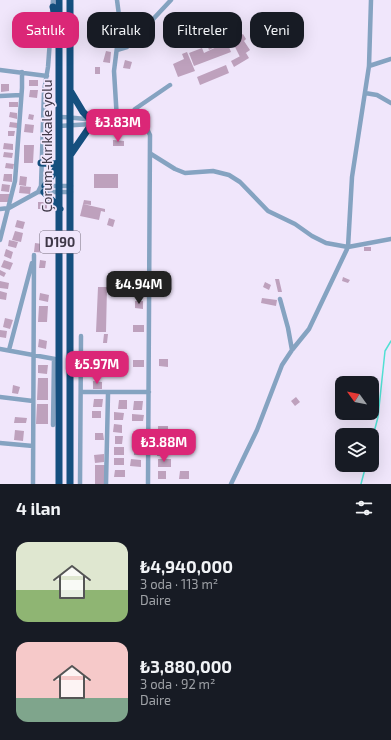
<!DOCTYPE html>
<html lang="tr">
<head>
<meta charset="utf-8">
<style>
	:root { --surface:#171b24; --page:#20242c; --text:#f1f3f6; --muted:#9ea1a6; --accent:#db2777 }
	body { margin:0; font-family:"Exo 2",sans-serif; background:var(--page); color:var(--text); height:100vh; display:flex; flex-direction:column; font-size:15px; white-space:nowrap }
	* { box-sizing:border-box; margin:0 }
	p { font-size:13px; color:var(--muted) }
	.icon { flex:none; width:22px; height:22px; fill:none; stroke:currentColor; stroke-width:2; stroke-linecap:round; stroke-linejoin:round }
	.map { position:relative; height:484px; overflow:hidden }
	.details { display:flex; flex-direction:column; background:var(--surface); flex:1 }
	.details>* { flex:none }
	.hud { position:absolute; left:12px; top:12px; width:367px; height:36px; display:flex; gap:8px }
	.needle { width:26px; rotate:303deg }
	.controls { position:absolute; left:335px; top:376px; display:grid; gap:8px }
	.controls a { display:grid; place-items:center; width:44px; height:44px; border-radius:8px; background:var(--surface); box-shadow:0 4px 16px #0002; font-size:20px }
	.price { position:absolute; translate:-50% -34px; padding:0 9px; border-radius:8px; background:var(--accent); color:#fff; font-size:13px; line-height:26px; filter:drop-shadow(0 1px 2px #0008) }
	.price::after { content:''; position:absolute; left:50%; top:24px; width:12px; height:9px; margin-left:-6px; background:inherit; clip-path:polygon(0 0,100% 0,50% 100%) }
	.price.selected { background:#222; color:#fff }
	ul { padding:0; list-style:none }
	li { display:flex; align-items:center; gap:12px; height:100px; padding:0 16px }
	li span { display:grid; place-items:center; flex:none; width:112px; height:80px; border-radius:12px; color:#555 }
	li>.icon { margin-inline-start:auto }
	span .icon { width:48px; height:48px; fill:#fffc; stroke-width:1 }
	li b { font-size:17px }
	h2 { display:flex; justify-content:space-between; align-items:center; height:48px; padding:0 16px; font-size:17px }
	.tag { padding:0 14px; border-radius:12px; background:var(--surface); box-shadow:0 4px 16px #0002; font-size:14px; line-height:36px }
	.tag.selected { background:var(--accent); color:#fff }
	.map>svg:first-child { display:block }
</style>
</head>
<body>
<div class="map">
<svg width="391" height="484" viewBox="0 0 391 484">
	<rect width="100%" height="100%" fill="#f0e6fb"/>
	<g fill="none" stroke-linecap="round" stroke-linejoin="round">
		<!-- stream -->
		<path stroke="#51e0d4" stroke-width="1.5" d="M372 440 378 417 385 351 391 341
			M361 484 366 465"/>
	</g>
	<!-- building -->
	<path fill="#bea1bd" d="M216 19 222 23 219 28 213 23Z
		M237 29 242 33 237 38 232 34Z
		M215 30 217 34 223 32 227 41 209 50 206 42 213 39 210 32Z
		M99 31H109V43L99 42Z
		M243 34 246 39 244 41 250 50 240 57 232 41Z
		M227 42 231 52 194 66 189 53 202 48 204 53Z
		M106 51 111 52 110 63 103 62Z
		M187 52 195 71 178 77 173 64 184 59 182 54Z
		M246 53 249 58 234 67 231 61Z
		M125 60 132 62 130 69 123 68Z
		M226 65 229 73 200 85 197 77Z
		M95 67H100V74H95Z
		M29 80H38V86H29Z
		M1 84H9V91L1 92Z
		M30 90H38L37 98 29 97Z
		M9 102H18V107H9Z
		M10 112 17 113V119L9 117Z
		M29 114 34 115 33 120 28 119Z
		M10 122 18 123 17 128 9 127Z
		M25 124 34 125 33 133 24 132Z
		M8 131H15L14 136H8Z
		M113 140 124 141V146H113Z
		M4 143 13 144V150L3 149Z
		M24 145H34L33 163H24Z
		M4 152 13 153 12 158 3 157Z
		M6 163 14 164 13 169 5 168Z
		M4 174H12V182L3 181Z
		M94 174H118V188H94Z
		M20 176 27 177 26 186 19 185Z
		M2 184 10 185 9 192 1 191Z
		M20 186 31 187 30 194 19 193Z
		M0 194H10V202H0Z
		M84 200 91 201V205L83 204Z
		M38 202H47V209H38Z
		M83 204 105 209V212L101 211 99 220 80 216Z
		M109 218 115 220 113 227 107 225Z
		M17 220 25 222 23 229 15 227Z
		M15 231 23 233 21 242 12 240Z
		M9 240 18 242 16 248 8 246Z
		M35 243 49 245V253L34 252Z
		M364 247H371V251H364Z
		M6 249 13 252 11 259 4 256Z
		M4 260 13 263 10 270 1 267Z
		M40 260 46 261 45 268H39Z
		M0 270 6 273 4 277 0 275Z
		M343 277 350 280 348 283 342 281Z
		M275 279H279L282 292H278Z
		M0 281 9 283 8 289 0 288Z
		M265 282 271 285 269 290 263 287Z
		M98 287H107L106 332H96Z
		M0 291 7 293 6 300 0 299Z
		M40 293 49 295 48 302 39 300Z
		M262 298 277 300 276 306 261 303Z
		M135 301H143V309L135 308Z
		M39 306H48L47 322H38Z
		M5 318 13 320 10 329 3 327Z
		M133 325H144V332H133Z
		M0 330 7 331 6 338 0 337Z
		M104 334H108L107 343H103Z
		M39 339 47 341 46 349 38 347Z
		M159 359H168V367L159 366Z
		M133 360H144V367H133Z
		M38 365H48L47 374 38 373Z
		M38 378H48V400H37Z
		M93 381 102 382V389H93Z
		M13 385 20 387 18 394 12 393Z
		M296 397 300 402 295 406 291 401Z
		M94 399H103L102 407H93Z
		M119 400H127V409H118Z
		M134 401H143L142 410H133Z
		M37 404H48V424H36Z
		M92 411H101V418H92Z
		M114 412 124 413 123 420H114Z
		M132 414 144 415 143 421H132Z
		M15 417 27 418 26 423H14Z
		M114 424 122 425V433L113 432Z
		M158 426H168V434L158 433Z
		M15 430 24 431 23 441 14 440Z
		M95 433H103L104 440H95Z
		M115 436H123L122 444H115Z
		M158 437H168V445H158Z
		M114 447H124V455H114Z
		M157 448H167V456H157Z
		M134 449H143V455H134Z
		M104 454V462L95 463 94 455Z
		M114 458H124V465H114Z
		M131 459 141 460V467L130 466Z
		M158 459H171V467H158Z
		M95 465H105V484H95Z
		M115 470H125V477H114Z
		M158 471H166V479H158Z
		M180 471H189V479H179Z"/>
	<g fill="none" stroke-linecap="round" stroke-linejoin="round">
		<!-- minor -->
		<path stroke="#85a3c1" stroke-width="4.5" d="M117 50 127 47 171 0
			M369 66 391 59
			M0 70 47 76
			M365 93 377 95 391 103
			M0 96 21 95
			M59 117C73 117 86 119 100 121 118 123 142 114 150 135L148 484
			M117 120 114 71 120 23 117 0
			M127 120 135 109 170 85
			M59 126 92 124
			M151 154 175 169 185 173 213 171 229 175 240 182 268 211 295 224 312 236 326 243 348 247 391 239
			M44 186H71
			M38 192 41 186 44 91 48 67 53 0
			M0 209 9 208 38 192H71
			M0 240 15 181 22 88V72
			M280 299 288 328 292 350
			M0 349 55 359
			M9 350 32 263
			M81 392H149
			M0 397 33 401
			M53 425 54 359
			M0 443 33 446
			M33 484 34 255
			M80 484 81 336
			M106 484 108 394
			M231 484 257 430 282 365 292 350 309 329 348 247 352 177 369 66 371 0"/>
		<!-- highway -->
		<path stroke="#154f7e" stroke-width="7" d="M53 7 57 23
			M71 92 83 112 90 119
			M71 154 91 125
			M41 163 59 164 45 186
			M44 192 60 209
			M59 484V0
			M70 484V0"/>
	</g>
	<g text-anchor="middle" stroke-width="3.5" stroke-linejoin="round" paint-order="stroke">
		<!-- shield labels -->
		<rect fill="#f0e6fb" stroke="#746c7d" stroke-width="1" x="40" y="231" width="40" height="22" rx="3"/>
		<g font-size="13" font-weight="bold" fill="#3f3847">
			<text x="60" y="247">D190</text>
		</g>
		<!-- street labels -->
		<g font-size="14" fill="#3f3847" stroke="#f0e6fb">
			<text transform="translate(47 146) rotate(-90)" y="5">Çorum-Kırıkkale yolu</text>
		</g>
	</g>
</svg>
<div class="controls">
<a><svg class="needle" viewBox="-14 -14 28 28"><path d="M0-13l5 13h-10z" fill="#e53935"/><path d="M0 13l5-13h-10z" fill="#9ea1a6"/></svg></a>
<a><svg class="icon" aria-label="layers" viewBox="0 0 24 24"><path d="M12 4l9 5-9 5-9-5zM3 14l9 5 9-5"/></svg></a>
</div>
<b class="price" style="left:118px;top:143px">₺3.83M</b>
<b class="price selected" style="left:139px;top:305px">₺4.94M</b>
<b class="price" style="left:97px;top:385px">₺5.97M</b>
<b class="price" style="left:164px;top:463px">₺3.88M</b>
<div class="hud">
<a class="tag selected">Satılık</a>
<a class="tag">Kiralık</a>
<a class="tag">Filtreler</a>
<a class="tag">Yeni</a>
</div>
</div>
<section class="details">
<h2>4 ilan<svg class="icon" aria-label="filters" viewBox="0 0 24 24"><path d="M4 7h16M4 17h16"/><circle cx="9" cy="7" r="2"/><circle cx="15" cy="17" r="2"/></svg></h2>
<ul>
<li><span style="background:linear-gradient(#dfe7d0 60%,#8fb573 0)"><svg class="icon" aria-label="home" viewBox="0 0 24 24"><path d="M3 11l9-7 9 7M6 9v11h12V9"/></svg></span><div><b>₺4,940,000</b><p>3 oda · 113 m²</p><p>Daire</p></div></li>
<li><span style="background:linear-gradient(#f6c9c9 70%,#7fa58c 0)"><svg class="icon" aria-label="home" viewBox="0 0 24 24"><path d="M3 11l9-7 9 7M6 9v11h12V9"/></svg></span><div><b>₺3,880,000</b><p>3 oda · 92 m²</p><p>Daire</p></div></li>
</ul>
</section>
</body>
</html>
